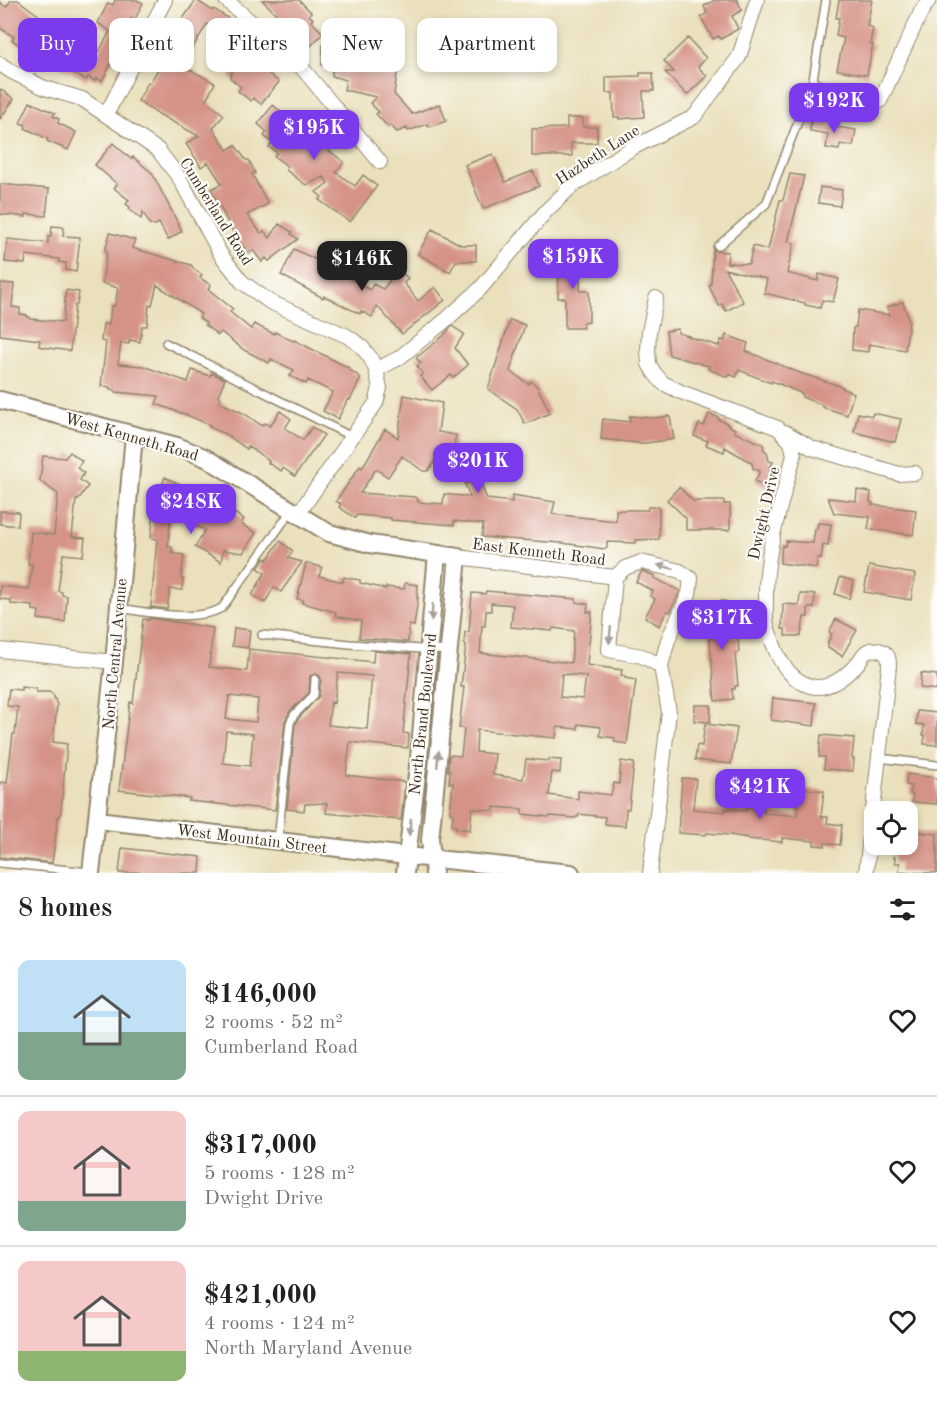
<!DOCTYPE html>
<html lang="en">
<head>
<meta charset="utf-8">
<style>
	:root { --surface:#fff; --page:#f2f2f2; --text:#202124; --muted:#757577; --line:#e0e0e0; --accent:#7c3aed }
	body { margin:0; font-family:"Old Standard TT",serif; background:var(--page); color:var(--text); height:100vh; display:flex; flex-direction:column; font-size:22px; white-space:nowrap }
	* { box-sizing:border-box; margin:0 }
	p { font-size:20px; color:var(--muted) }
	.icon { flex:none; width:33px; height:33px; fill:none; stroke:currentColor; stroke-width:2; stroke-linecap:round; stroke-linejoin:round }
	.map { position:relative; height:873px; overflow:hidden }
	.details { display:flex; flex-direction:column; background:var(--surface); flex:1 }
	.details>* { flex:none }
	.hud { position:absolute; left:18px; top:18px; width:600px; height:54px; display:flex; gap:12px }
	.fabs { position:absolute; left:864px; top:801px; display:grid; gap:12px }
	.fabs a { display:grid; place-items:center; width:54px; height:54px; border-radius:12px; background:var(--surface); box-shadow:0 3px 9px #0003; font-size:30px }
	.price { position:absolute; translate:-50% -51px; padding:0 14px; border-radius:12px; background:var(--accent); color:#fff; font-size:20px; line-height:39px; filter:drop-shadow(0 2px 3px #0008) }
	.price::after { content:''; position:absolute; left:50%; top:36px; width:18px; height:14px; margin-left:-9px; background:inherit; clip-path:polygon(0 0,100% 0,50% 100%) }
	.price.selected { background:#222; color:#fff }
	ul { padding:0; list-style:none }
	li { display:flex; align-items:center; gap:18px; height:150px; padding:0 18px }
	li+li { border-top:2px solid var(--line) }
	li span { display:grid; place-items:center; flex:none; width:168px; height:120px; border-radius:12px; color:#555 }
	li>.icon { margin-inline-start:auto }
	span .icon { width:72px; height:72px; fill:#fffc; stroke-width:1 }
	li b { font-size:26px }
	h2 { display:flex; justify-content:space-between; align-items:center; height:72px; padding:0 18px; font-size:26px }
	.pill { padding:0 21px; border-radius:12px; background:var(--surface); box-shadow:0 3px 9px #0003; font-size:21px; line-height:54px }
	.pill.selected { background:var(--accent); color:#fff }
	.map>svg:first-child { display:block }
</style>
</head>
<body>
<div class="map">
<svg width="937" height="873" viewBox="0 0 937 873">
	<rect width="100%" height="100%" fill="#fdfcf7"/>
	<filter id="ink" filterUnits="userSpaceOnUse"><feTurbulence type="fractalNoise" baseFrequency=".0167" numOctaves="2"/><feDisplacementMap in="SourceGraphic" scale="12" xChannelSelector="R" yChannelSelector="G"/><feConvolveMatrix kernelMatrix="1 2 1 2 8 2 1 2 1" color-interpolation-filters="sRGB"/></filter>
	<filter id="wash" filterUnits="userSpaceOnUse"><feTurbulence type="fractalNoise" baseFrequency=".008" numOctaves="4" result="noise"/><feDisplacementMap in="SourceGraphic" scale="24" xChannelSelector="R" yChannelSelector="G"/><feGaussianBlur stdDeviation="1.35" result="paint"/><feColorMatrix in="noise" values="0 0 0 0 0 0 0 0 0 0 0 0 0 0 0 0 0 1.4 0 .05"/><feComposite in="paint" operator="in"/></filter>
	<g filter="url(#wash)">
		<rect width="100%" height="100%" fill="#eae0bc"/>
		<g id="blocks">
			<!-- building -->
			<path fill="#d59388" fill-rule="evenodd" d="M11 0H18L53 26 57 19 71 28 63 40 92 56 96 50 99 52 110 31 98 23 108 3 113 5 115 0H137L143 3 135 19 132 17 116 46 120 47 102 81 96 78 95 81 88 77 86 80 51 62 39 54 37 56 12 40 14 37 0 28V2L6 7Z
				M196 0 213 11 214 9 235 23 227 37 207 24 187 57 190 59 185 67 215 83 206 100 224 115 213 128 227 150 235 145 246 160H249L255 173 252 174 268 204 247 215 261 233 264 231 270 238 279 224 292 232 291 234 298 239 269 261 266 258 262 262 253 250 249 253 234 234 211 189 222 184 208 162 201 167 186 144 199 136 171 121 143 105 144 104 138 101 148 82 150 83 164 58 167 49 165 48 175 30Z
				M262 0H299L311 12 309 15 313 19 311 21 323 33 310 47Z
				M715 0H737L742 10 732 16 738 29 721 39 719 36 713 39 701 17 707 13 704 6Z
				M839 0H872L867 26 873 28 870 44H873L867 75 837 70 844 38 836 36 839 18H836Z
				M688 38 706 58 698 67 707 76 687 95 665 72H674L664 61Z
				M383 40 405 60 398 68 394 94 412 114 440 104 446 121 429 127 428 124 408 131 407 128 397 132 390 125 388 127 376 114 379 112 370 103 376 97 344 90 346 80 332 76V70L328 69V66L322 65 323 45 379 56Z
				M239 46 256 59 254 62 279 82 261 104 253 98 251 101 238 91 241 87 230 78Z
				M640 73H653L654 91H643L644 117 619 119V117H614L613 93H606V77L640 76Z
				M0 89 14 99 0 119Z
				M30 102 55 113 53 116 59 119 58 123 76 132 68 150 47 141 48 139 25 128 26 125 20 123Z
				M273 105 295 123 302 113 330 136 323 146 344 162 336 172 355 186 363 175 377 186 350 222 319 200 322 197 316 192 328 183 324 177 306 185 286 170 288 167 274 156 277 153 269 147 272 143 264 136 267 132 258 124Z
				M567 118H583V127H597V143H571L572 156H532V129L567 128Z
				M815 119 831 122 830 126 856 130 853 146 840 144 839 150 826 148 828 134 810 131 811 122Z
				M113 143 131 159 133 157 152 173 182 231 168 240 159 223 155 225H150L143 212 141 219 129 209 130 207 126 204 129 200 114 188 117 184 95 165Z
				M493 154 505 182 533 171 539 186 483 209 465 165Z
				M790 174 804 176 788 242 794 243 787 273 818 281 819 274 839 279 833 302 822 300 820 308 805 305V303L764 293 767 279 725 269 743 302 726 311 722 304 719 306 709 286 711 284 713 247 715 251 728 252 727 263 749 264 753 246 768 250 780 200H783Z
				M0 184 49 189 46 216 26 214V217L0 214Z
				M820 187 842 190 840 206 818 203Z
				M52 226 64 227 63 236 80 237 76 272 66 270V263L59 262V259L26 255 25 264 5 262 7 239 48 243V237H51Z
				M432 229 461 245H476V261H456L450 272 418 254Z
				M110 233 135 240 132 248 191 265 194 269 202 275 200 278 211 285 208 289 233 309 230 312 251 329 254 324 274 334 275 332 293 341 294 340 349 368V369L361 378 350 400 348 399 338 419 323 411 333 392 308 380 306 384 290 376 294 370 271 359 269 363 244 350 221 332 218 335 205 325 206 323 199 318 201 314 157 285 152 305H149L147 326H142L140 342 130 340 129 344 121 343 118 364 143 366 188 382 192 370 210 376 211 373 225 379 218 396 221 398 219 402 245 414 261 425 262 424 263 425 265 423 270 426 280 411 291 419 285 428 303 440 312 427 324 435 295 476 283 468 281 471 268 463 269 461 248 446 247 449 227 435 209 427 210 425 187 415 156 404 159 396 115 392V390L110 389V387L101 386 106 342 101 341 103 324 109 325 111 306H115L118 288 102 283 107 251 105 250Z
				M567 246 583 251 581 256 580 291H589V322L583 323V328H565V298H558L559 267H560Z
				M294 249 351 277 350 279 370 290 373 284 383 289 398 270 408 278 404 283 418 301 435 287 445 300 402 334 377 306 372 317 361 311 360 314 324 296 323 298 281 275Z
				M1 283 14 284 12 307 20 308V314L27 315V317H30V319L63 322 66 290 79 292 77 305H75L70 351 42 347 39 346 40 340 0 335Z
				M903 302 909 321 905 350 869 344 868 352 852 350 853 328 856 327 858 310 890 315 887 307Z
				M510 320 525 325 510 371 529 384 530 381 537 386 550 413 525 424 517 409 488 389Z
				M452 326 464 334 455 348 468 365 453 378 451 375 432 390 420 376 423 374 417 366 421 363 416 358 443 336Z
				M678 329V333L689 336V337L719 346 721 340 724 341 726 335 748 343 746 351 800 373 843 387V389L854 393 847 415 822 407V405L802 397 803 394 772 381 771 383 739 370 736 377 729 374 728 377 708 369 709 366 669 355 666 331Z
				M404 395 442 403 438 432 456 435 453 452 442 450 428 471H423L402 456 388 477 376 469 360 493 415 497 418 500V502L443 504 444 494 470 497 465 484 479 479 487 499 512 502V495L555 502 552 514 616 521V510H648V507H659V539L636 540V543L607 542V548L605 549 562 543 482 537 483 524 454 521V525L391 520V518L357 515 355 518 339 507 341 504 336 501 360 466 362 468 385 429 398 438Z
				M858 413 872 416 873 413 901 419 895 442 854 432Z
				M709 414 718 417 719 420 727 423V425L735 429 734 432 763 444 764 450 767 452 769 461 773 462 769 471 775 474 768 488 755 481 760 471 753 468 752 463 725 447 724 452 706 445 708 441 694 436 699 424 704 426Z
				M630 416 654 418 670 416 674 439 639 444 638 443 601 439 603 419 630 422Z
				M70 452 82 461 77 468 84 473 80 480 88 486 78 500H76L72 537 85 538 83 556 63 554 58 591 62 592V595L67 596 65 622 38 619 39 611 33 610V606L11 604V600L0 599V586L29 589 32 564H28L31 532 54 535 58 494 40 481 43 456 65 458Z
				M165 477 213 501 212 504 233 515 234 513 244 519 241 524 256 533 243 553 223 550 221 562 195 547 205 530 171 514 168 547H172V553L184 555 181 579H183L182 590 170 589 167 609 151 607 157 539 151 538 155 502Z
				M679 487 693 501H724V504H730V530H686V518L667 500Z
				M857 490 871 492 870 502 873 503 872 505 916 510 913 535 868 529 870 517 834 513 828 498 856 501Z
				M0 511 19 512 18 526 0 524Z
				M818 523 831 524 828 546 823 545 821 559 818 558 816 568 780 563 782 545 785 546 786 541 813 543 815 529H817Z
				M280 541 293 551 288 558 302 562 281 592 274 587 265 603 252 595 265 573 258 568 265 558 267 560Z
				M306 563 322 567 319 576 343 582 344 577 360 580V583L386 589V587L404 589 405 583 418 585 417 598H418L414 626 409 625 408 642 359 638 361 621 335 616 336 612 302 603 303 600 297 599Z
				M869 566 915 574 911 600 864 592Z
				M642 571 655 576 654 578 680 591 670 612 667 611 659 626 645 617 655 599 650 596 653 591 636 582Z
				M840 577 854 581 849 599 835 594Z
				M486 591 576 599V602L588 604 587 612H592L587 665 622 670 621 675 625 676V678L636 680 627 744 614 742 615 738 600 736 601 727 578 724V729L557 727 556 738 477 730 476 752 495 754 493 775 523 779 526 759 549 761V759L561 760 560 773 552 772 549 795 578 799V791L611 795 614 783 619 784 621 761 634 763 629 809H626L625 826 605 824V817L579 814 578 817H576L575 818 550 816 549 817 522 814V809L494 807V811L472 808 470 830 456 828V826L452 825 453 814 450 813 453 783H449L450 771H448L449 755 461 756 464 729 459 728 464 687H461L466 645 464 644 465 632H469L472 593 485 594ZM491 603 513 605 511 627 552 631 553 628 574 631 571 663 480 653 482 626H485L486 611H491ZM562 674 586 676 583 699 560 697Z
				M800 594H815L814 608H808V617H804L801 636H785V629H782L783 604 799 605Z
				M725 601 727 613H729L731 637H738L739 652 735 653 738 686H735V689H732L733 699 715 701 707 606H708V602Z
				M149 618 213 628 209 667 247 671 249 649 373 662 374 651 411 654 403 733 409 734 408 748 350 742 346 775 405 782 401 820 326 813 327 803 305 804 304 811 287 809 295 725 299 718 319 696 321 679 320 676 316 674 310 676 309 693 290 711 285 721 275 810 189 801 190 798 119 790 130 702 133 703 143 619 149 620ZM338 673 372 676 367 729 328 725 331 702 334 703ZM229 696 258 699 256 722 226 719ZM226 731 253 734 250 766 223 763Z
				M836 619 857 630 842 656 828 647V642L832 634 829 632Z
				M234 628 250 630 248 648 232 646Z
				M921 673 937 675V690L920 688Z
				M21 687 36 689V692H49L53 694 57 705 53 742 67 744 61 810 60 817H58L52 863 0 857V782L7 783 13 734H15L18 707 7 706 9 689 21 690Z
				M773 698 816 703 814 726 771 720Z
				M695 705H711L710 722 694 721Z
				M917 711 937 713V745L924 744 925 735H923L924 725 916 724Z
				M705 724 737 728 731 764 695 760 697 745 702 746Z
				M821 735 854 738 852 759H854L853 771 824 769 825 757H819Z
				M907 774 937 778V804L912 802 913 795 910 794 911 786 906 785Z
				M723 775 737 776 736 789 722 788Z
				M682 778 696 779 693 809 725 812V809L746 811 747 805 764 807V813L797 816 800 788 824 791 821 817H828L827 823 842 825 840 845 825 843V846L814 845V841L782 838V842L748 839V838L730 835 707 833 706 835 678 833Z
				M908 831 937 834V873L899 872 900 863H895V858H894L895 844H908Z
				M122 848 201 857 200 873H148L135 872V873H119Z"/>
		</g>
	</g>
	<g filter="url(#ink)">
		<use href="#blocks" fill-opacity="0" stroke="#92856d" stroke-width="1.5"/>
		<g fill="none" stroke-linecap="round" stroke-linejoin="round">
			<!-- service casing -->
			<g stroke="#92856d" stroke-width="10">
				<path id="service" d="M718 246 766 204 812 86 826 0
					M166 343 352 437
					M118 608C148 612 195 623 222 608L291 511
					M262 635 350 644 449 651
					M879 758 937 765
					M278 841 290 723 294 715 314 695 315 679
					M0 863 90 872"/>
			</g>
			<!-- minor casing -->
			<g stroke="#92856d" stroke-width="16">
				<path id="minor" d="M226 0 298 63 380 162
					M0 64 12 72 45 88 82 99 158 150 180 179 221 255 242 282 270 302 347 336 360 345 370 357 376 370 380 388 376 403 298 514
					M812 86 880 101 921 12 929 0
					M106 115 165 0
					M656 298 649 332 648 350 649 364 655 374 663 383 681 392 778 428 791 442 794 455C782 502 765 550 766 598 766 607 765 617 767 625 769 634 773 643 776 651 782 666 794 681 810 686 828 691 845 677 857 664 860 661 862 656 865 653 871 647 884 649 888 657 889 660 889 663 889 666L866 873
					M376 370 399 358 447 319 480 289 547 210 572 186 632 148 694 117 739 57 757 0
					M785 432 812 448 899 474 915 473
					M458 557 615 577
					M615 577 625 568 641 562 680 571 691 579 689 594 668 640 661 666 669 712 650 873
					M615 577 609 650 642 656 661 666
					M0 650 114 662"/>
			</g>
			<!-- tertiary casing -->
			<g stroke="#92856d" stroke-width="20">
				<path id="tertiary" d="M0 400 177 446 206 458 329 533 370 544 458 557 430 840 434 873
					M97 820 407 856 571 873
					M91 873 114 662 134 435
					M405 873 419 758 437 554"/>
			</g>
			<!-- service -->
			<use href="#service" stroke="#fff" stroke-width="7"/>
			<!-- minor -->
			<use href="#minor" stroke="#fff" stroke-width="14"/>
			<!-- tertiary -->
			<use href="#tertiary" stroke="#fff" stroke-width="16"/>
		</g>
		<!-- one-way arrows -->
		<defs><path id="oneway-solid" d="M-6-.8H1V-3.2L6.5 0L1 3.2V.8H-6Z" transform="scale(1.5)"/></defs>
		<g fill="#a79f9a">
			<use href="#oneway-solid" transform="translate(666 567) rotate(-167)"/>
			<use href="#oneway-solid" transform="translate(432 612) rotate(95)"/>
			<use href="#oneway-solid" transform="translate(610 635) rotate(95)"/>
			<use href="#oneway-solid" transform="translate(438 759) rotate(-84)"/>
			<use href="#oneway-solid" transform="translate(410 827) rotate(97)"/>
		</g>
	</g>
	<g text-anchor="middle" stroke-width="4.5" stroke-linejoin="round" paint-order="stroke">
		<!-- street labels -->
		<g font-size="16" fill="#3b2a1e" stroke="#fdfcf7">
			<text transform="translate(597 154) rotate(-33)" y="6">Hazbeth Lane</text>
			<text transform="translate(217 211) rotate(58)" y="6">Cumberland Road</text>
			<text transform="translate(132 436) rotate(16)" y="6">West Kenneth Road</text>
			<text transform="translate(763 513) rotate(-77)" y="6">Dwight Drive</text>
			<text transform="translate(539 551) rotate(7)" y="6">East Kenneth Road</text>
			<text transform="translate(114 654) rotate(-85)" y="6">North Central Avenue</text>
			<text transform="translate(422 714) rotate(-84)" y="6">North Brand Boulevard</text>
			<text transform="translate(252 838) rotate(7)" y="6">West Mountain Street</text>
		</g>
	</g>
</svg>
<div class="fabs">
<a><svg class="icon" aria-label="locate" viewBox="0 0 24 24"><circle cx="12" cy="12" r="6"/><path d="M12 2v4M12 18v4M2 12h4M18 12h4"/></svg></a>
</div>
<b class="price" style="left:834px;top:134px">$192K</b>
<b class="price" style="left:314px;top:161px">$195K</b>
<b class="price" style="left:573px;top:290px">$159K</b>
<b class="price selected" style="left:362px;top:292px">$146K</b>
<b class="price" style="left:478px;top:494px">$201K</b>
<b class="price" style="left:191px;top:535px">$248K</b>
<b class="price" style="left:722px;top:651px">$317K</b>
<b class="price" style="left:760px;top:820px">$421K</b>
<div class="hud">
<a class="pill selected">Buy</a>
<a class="pill">Rent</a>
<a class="pill">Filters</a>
<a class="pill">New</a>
<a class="pill">Apartment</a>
</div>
</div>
<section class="details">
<h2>8 homes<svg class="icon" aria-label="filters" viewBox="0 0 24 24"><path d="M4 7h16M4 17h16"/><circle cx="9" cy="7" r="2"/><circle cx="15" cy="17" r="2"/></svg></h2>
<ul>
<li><span style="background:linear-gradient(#bfe0f5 60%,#7fa58c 0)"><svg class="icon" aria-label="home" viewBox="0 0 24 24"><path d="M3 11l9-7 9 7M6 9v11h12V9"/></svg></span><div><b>$146,000</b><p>2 rooms · 52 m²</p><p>Cumberland Road</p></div><svg class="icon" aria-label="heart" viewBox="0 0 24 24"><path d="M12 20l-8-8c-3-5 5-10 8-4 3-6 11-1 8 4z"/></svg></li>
<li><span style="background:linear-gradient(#f6c9c9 75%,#7fa58c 0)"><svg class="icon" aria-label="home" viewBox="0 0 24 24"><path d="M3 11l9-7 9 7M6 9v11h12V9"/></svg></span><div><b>$317,000</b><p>5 rooms · 128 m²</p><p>Dwight Drive</p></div><svg class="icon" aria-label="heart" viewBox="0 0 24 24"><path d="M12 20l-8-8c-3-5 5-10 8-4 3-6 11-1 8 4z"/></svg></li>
<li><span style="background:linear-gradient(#f6c9c9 75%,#8fb573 0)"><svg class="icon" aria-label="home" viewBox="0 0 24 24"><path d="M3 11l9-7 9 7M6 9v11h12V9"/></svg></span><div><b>$421,000</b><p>4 rooms · 124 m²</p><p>North Maryland Avenue</p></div><svg class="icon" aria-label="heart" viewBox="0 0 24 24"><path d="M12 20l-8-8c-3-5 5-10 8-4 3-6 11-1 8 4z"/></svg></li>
</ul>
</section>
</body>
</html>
